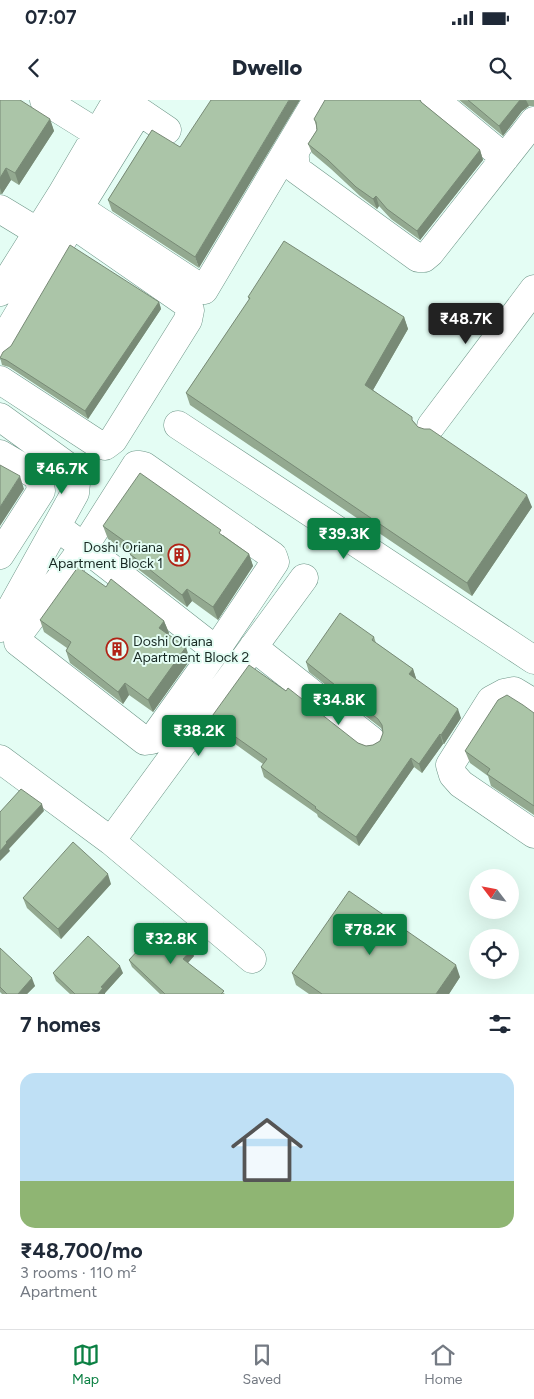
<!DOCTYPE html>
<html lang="en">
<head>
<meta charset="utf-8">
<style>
	:root { --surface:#fff; --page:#f2f2f3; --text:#1f2937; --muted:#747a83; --line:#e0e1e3; --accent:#0b8043 }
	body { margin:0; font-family:Figtree,sans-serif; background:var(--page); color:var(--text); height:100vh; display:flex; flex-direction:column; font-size:19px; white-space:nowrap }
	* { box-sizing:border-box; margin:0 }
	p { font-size:16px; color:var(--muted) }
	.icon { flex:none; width:28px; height:28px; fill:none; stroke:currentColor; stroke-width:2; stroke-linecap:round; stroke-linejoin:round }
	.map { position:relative; height:894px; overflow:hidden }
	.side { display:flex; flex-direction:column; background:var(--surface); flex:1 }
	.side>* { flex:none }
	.needle { width:32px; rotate:302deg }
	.controls { position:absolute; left:469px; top:769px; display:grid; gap:10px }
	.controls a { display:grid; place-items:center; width:50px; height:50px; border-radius:50%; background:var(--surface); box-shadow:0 5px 20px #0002; font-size:25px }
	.price { position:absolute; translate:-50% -42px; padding:0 11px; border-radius:5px; background:var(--accent); color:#fff; font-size:16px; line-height:32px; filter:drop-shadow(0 1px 2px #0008) }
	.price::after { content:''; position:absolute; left:50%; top:30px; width:15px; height:11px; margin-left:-8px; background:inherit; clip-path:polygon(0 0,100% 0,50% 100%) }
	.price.active { background:#222; color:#fff }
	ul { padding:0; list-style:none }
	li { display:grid; align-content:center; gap:10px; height:265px; padding:0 20px }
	li span { display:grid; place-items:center; height:155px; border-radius:15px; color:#555 }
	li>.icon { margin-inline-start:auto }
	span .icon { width:90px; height:90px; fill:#fffc; stroke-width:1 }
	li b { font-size:21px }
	h2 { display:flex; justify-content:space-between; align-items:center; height:60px; padding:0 20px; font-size:21px }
	.status { display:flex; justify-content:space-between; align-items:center; height:35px; padding:0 25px; background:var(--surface); direction:ltr }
	.status svg { height:14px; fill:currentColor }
	header { display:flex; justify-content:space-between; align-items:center; height:65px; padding:0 20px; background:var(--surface); font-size:22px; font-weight:800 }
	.tab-bar { display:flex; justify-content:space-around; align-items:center; height:70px; border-top:1px solid var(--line); background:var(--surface); font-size:14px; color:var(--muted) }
	.tab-bar a { display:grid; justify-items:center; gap:2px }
	.tab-bar .active { color:var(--accent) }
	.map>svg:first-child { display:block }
</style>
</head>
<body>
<div class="status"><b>07:07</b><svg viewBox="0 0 49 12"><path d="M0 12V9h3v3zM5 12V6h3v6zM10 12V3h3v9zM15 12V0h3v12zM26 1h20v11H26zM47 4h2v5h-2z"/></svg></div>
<header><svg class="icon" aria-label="back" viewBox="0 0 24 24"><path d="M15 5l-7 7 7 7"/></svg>Dwello<svg class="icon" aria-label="search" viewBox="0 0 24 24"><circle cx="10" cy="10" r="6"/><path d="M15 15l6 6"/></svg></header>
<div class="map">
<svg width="534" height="894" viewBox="0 0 534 894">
	<rect width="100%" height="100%" fill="#e4fdf4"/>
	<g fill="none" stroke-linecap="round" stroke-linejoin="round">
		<!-- minor casing -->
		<g stroke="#6e9688" stroke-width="29">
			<path id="minor" d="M44 0 97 33
				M435 0 505 58
				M124 1 167 30
				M139 11 79 108 204 190 317 0
				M305 37C294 50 293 53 297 70L418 158H424L430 153 534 21
				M0 109 38 132
				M0 192 61 95 117 0
				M0 245 69 129 73 126 78 128 186 203 190 210 188 220 113 340 105 346 95 342 0 280
				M0 317 77 373 75 393 0 528
				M178 325 534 560
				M431 326 534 189
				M0 354 39 377 41 391 0 455
				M57 427 84 447 136 365H140L144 366 273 456 275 462 216 550 152 640 145 641 18 542V535L84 447 216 550
				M253 547 371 640
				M534 603 514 591 504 593 491 600 450 665 453 675 461 684 534 734
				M0 659 111 741 252 859
				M111 741 304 478"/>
		</g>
		<!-- minor -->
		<use href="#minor" stroke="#fff" stroke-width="28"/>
	</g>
	<!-- wall -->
	<path fill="#93a990" d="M0 0 50 19 54 31 19 85 11 80 2 94H0Z
		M459 0H534V6H529L522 11 503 36Z
		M421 2 480 50 483 60 420 140 391 119 379 106 377 109 360 96 331 69 312 53 308 44 317 30 316 25 314 19Z
		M152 30 199 168 112 111 108 100Z
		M248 197 404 217 408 229 373 290 414 322 418 327 532 407 472 496 190 305 186 293 249 200Z
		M159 202 161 209 88 319 9 267 2 265 0 257Z
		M103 426 223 435 249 454 253 466 218 520 192 501 187 507 134 466 130 454 108 439Z
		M106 487 164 521 169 533 168 534 190 560 153 612 129 595 123 604 70 563 66 551 67 548 44 532 40 520Z
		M374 537 376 543 413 569 416 579 461 618 444 644H443L422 673 414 667 359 746 318 717 317 714 264 677 261 667 263 664 213 628 210 619 358 643 366 646 373 645 380 641 383 633 381 628 309 572 306 562Z
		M534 613V715L491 686 488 676 470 663 465 651Z
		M111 784 61 839 27 808 23 798Z
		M0 848 35 886 27 894H2L0 892Z
		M194 856 188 863 225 894H160L132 867 129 860Z
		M53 873H123L105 893V894H70L56 881Z
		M292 873 460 877 449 894H309L296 885Z"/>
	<!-- shaded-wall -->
	<path fill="#788a76" d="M289 0H300L199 168 195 157Z
		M520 0H526L529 6 522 11 503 36 499 26Z
		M50 19 54 31 19 85 15 73Z
		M480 50 483 60 420 140 417 131Z
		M6 68 11 80 2 94 0 88V78Z
		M376 96 379 106 377 109 373 99Z
		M159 202 161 209 88 319 85 311Z
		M404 217 408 229 369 297 365 285Z
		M20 376 24 389 0 426V407Z
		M527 395 532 407 472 496 467 483Z
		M249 454 253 466 218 520 213 507Z
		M187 489 192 501 187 507 182 495Z
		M164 521 169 533 164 540 159 528Z
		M186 547 190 560 153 612 148 600Z
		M413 569 416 578 413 583 409 574Z
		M125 583 129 595 123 604 118 592Z
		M458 609 461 618 444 644 441 635Z
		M440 634 443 644 422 673 419 664Z
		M411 658 414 667 359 746 356 737Z
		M42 704 44 711 9 749 10 751 0 761V751L6 742Z
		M108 774 111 784 61 839 58 829Z
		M192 849 194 856 185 866 183 859Z
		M456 865 460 877 449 894H436Z
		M120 866 123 873 105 893V894H98L101 887Z
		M32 878 35 886 27 894H18Z"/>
	<!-- building -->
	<path fill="#abc5a8" stroke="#788a76" d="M0 0H20L50 19 15 73 6 68 0 78Z
		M211 0H289L195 157 108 100 152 30 180 47Z
		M325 0H420L421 2 480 50 417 131 387 109 376 96 373 99 356 87 328 60 308 44 317 30 316 22 314 19Z
		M468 0H520L499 26Z
		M284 141 404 217 365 285 412 317V320L418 327 424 329H430L527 395 467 483 186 293 250 198 248 197Z
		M70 145 159 202 85 311 6 260 0 258 3 252 11 246Z
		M0 365 20 376 0 407Z
		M140 373 221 430 219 433 249 454 213 507 187 489 182 495 130 454 134 448 103 426Z
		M78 467 106 487 111 479 164 521 159 528 186 547 148 600 125 583 118 592 66 551 71 542 40 520Z
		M340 513 374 537 372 540 413 569 409 574 458 609 441 635 440 634 419 664 411 658 356 737 315 708 316 707 261 667 267 659 210 619 249 565 286 591 288 588 358 643 366 646 373 645 380 641 383 633 382 625 378 619 306 562Z
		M507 595 523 605 534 613V706L487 674 490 669 465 651 498 600Z
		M21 689 42 704 6 742 7 743 0 751V712Z
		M73 742 108 774 58 829 23 798Z
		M349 791 456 865 436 894H322L292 873Z
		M163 823 192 849 183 859 224 891 221 894H165L129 860Z
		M88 836 120 866 101 887 103 888 98 894H75L53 873Z
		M0 848 32 878 18 894H7L0 887Z"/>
	<!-- icons -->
	<defs>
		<g id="building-ring" transform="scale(1.125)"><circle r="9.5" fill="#e4fdf4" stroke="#b12316" stroke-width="1.5"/><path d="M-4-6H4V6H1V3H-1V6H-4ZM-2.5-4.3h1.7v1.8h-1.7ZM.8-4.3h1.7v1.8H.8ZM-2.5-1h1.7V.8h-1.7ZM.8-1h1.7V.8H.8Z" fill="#b12316"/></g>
	</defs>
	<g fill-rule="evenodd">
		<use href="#building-ring" x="179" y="455"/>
		<use href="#building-ring" x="117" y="549"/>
	</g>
	<g text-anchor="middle" stroke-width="4" stroke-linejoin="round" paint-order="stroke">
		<!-- poi labels -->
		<g font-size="14" fill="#182923" stroke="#e4fdf4" text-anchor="end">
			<text x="163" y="452">Doshi Oriana<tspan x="163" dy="16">Apartment Block 1</tspan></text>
			<text x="133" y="546" text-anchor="start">Doshi Oriana<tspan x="133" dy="16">Apartment Block 2</tspan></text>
		</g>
	</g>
</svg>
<div class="controls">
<a><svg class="needle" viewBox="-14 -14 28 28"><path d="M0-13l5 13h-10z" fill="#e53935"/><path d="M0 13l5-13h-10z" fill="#747a83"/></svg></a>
<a><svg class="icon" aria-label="locate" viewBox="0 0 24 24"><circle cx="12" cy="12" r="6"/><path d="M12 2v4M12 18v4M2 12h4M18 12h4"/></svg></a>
</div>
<b class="price active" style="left:466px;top:245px">₹48.7K</b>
<b class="price" style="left:62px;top:395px">₹46.7K</b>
<b class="price" style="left:344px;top:460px">₹39.3K</b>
<b class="price" style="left:339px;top:626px">₹34.8K</b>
<b class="price" style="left:199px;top:657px">₹38.2K</b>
<b class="price" style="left:370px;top:856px">₹78.2K</b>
<b class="price" style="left:171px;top:865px">₹32.8K</b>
</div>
<section class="side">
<h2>7 homes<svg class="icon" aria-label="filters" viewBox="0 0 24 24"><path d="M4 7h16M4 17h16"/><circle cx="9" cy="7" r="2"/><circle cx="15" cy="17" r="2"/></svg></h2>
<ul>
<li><span style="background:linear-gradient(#bfe0f5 70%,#8fb573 0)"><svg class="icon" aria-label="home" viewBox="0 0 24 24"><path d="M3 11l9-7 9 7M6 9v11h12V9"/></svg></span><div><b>₹48,700/mo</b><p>3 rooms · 110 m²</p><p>Apartment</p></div></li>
</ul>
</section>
<nav class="tab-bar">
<a class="active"><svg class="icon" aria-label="map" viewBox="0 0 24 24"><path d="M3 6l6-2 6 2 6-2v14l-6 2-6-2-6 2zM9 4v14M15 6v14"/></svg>Map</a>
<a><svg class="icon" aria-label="saved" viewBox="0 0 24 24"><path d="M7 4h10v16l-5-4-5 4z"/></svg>Saved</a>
<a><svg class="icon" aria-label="home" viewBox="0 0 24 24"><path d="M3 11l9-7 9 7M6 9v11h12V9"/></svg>Home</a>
</nav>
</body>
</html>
